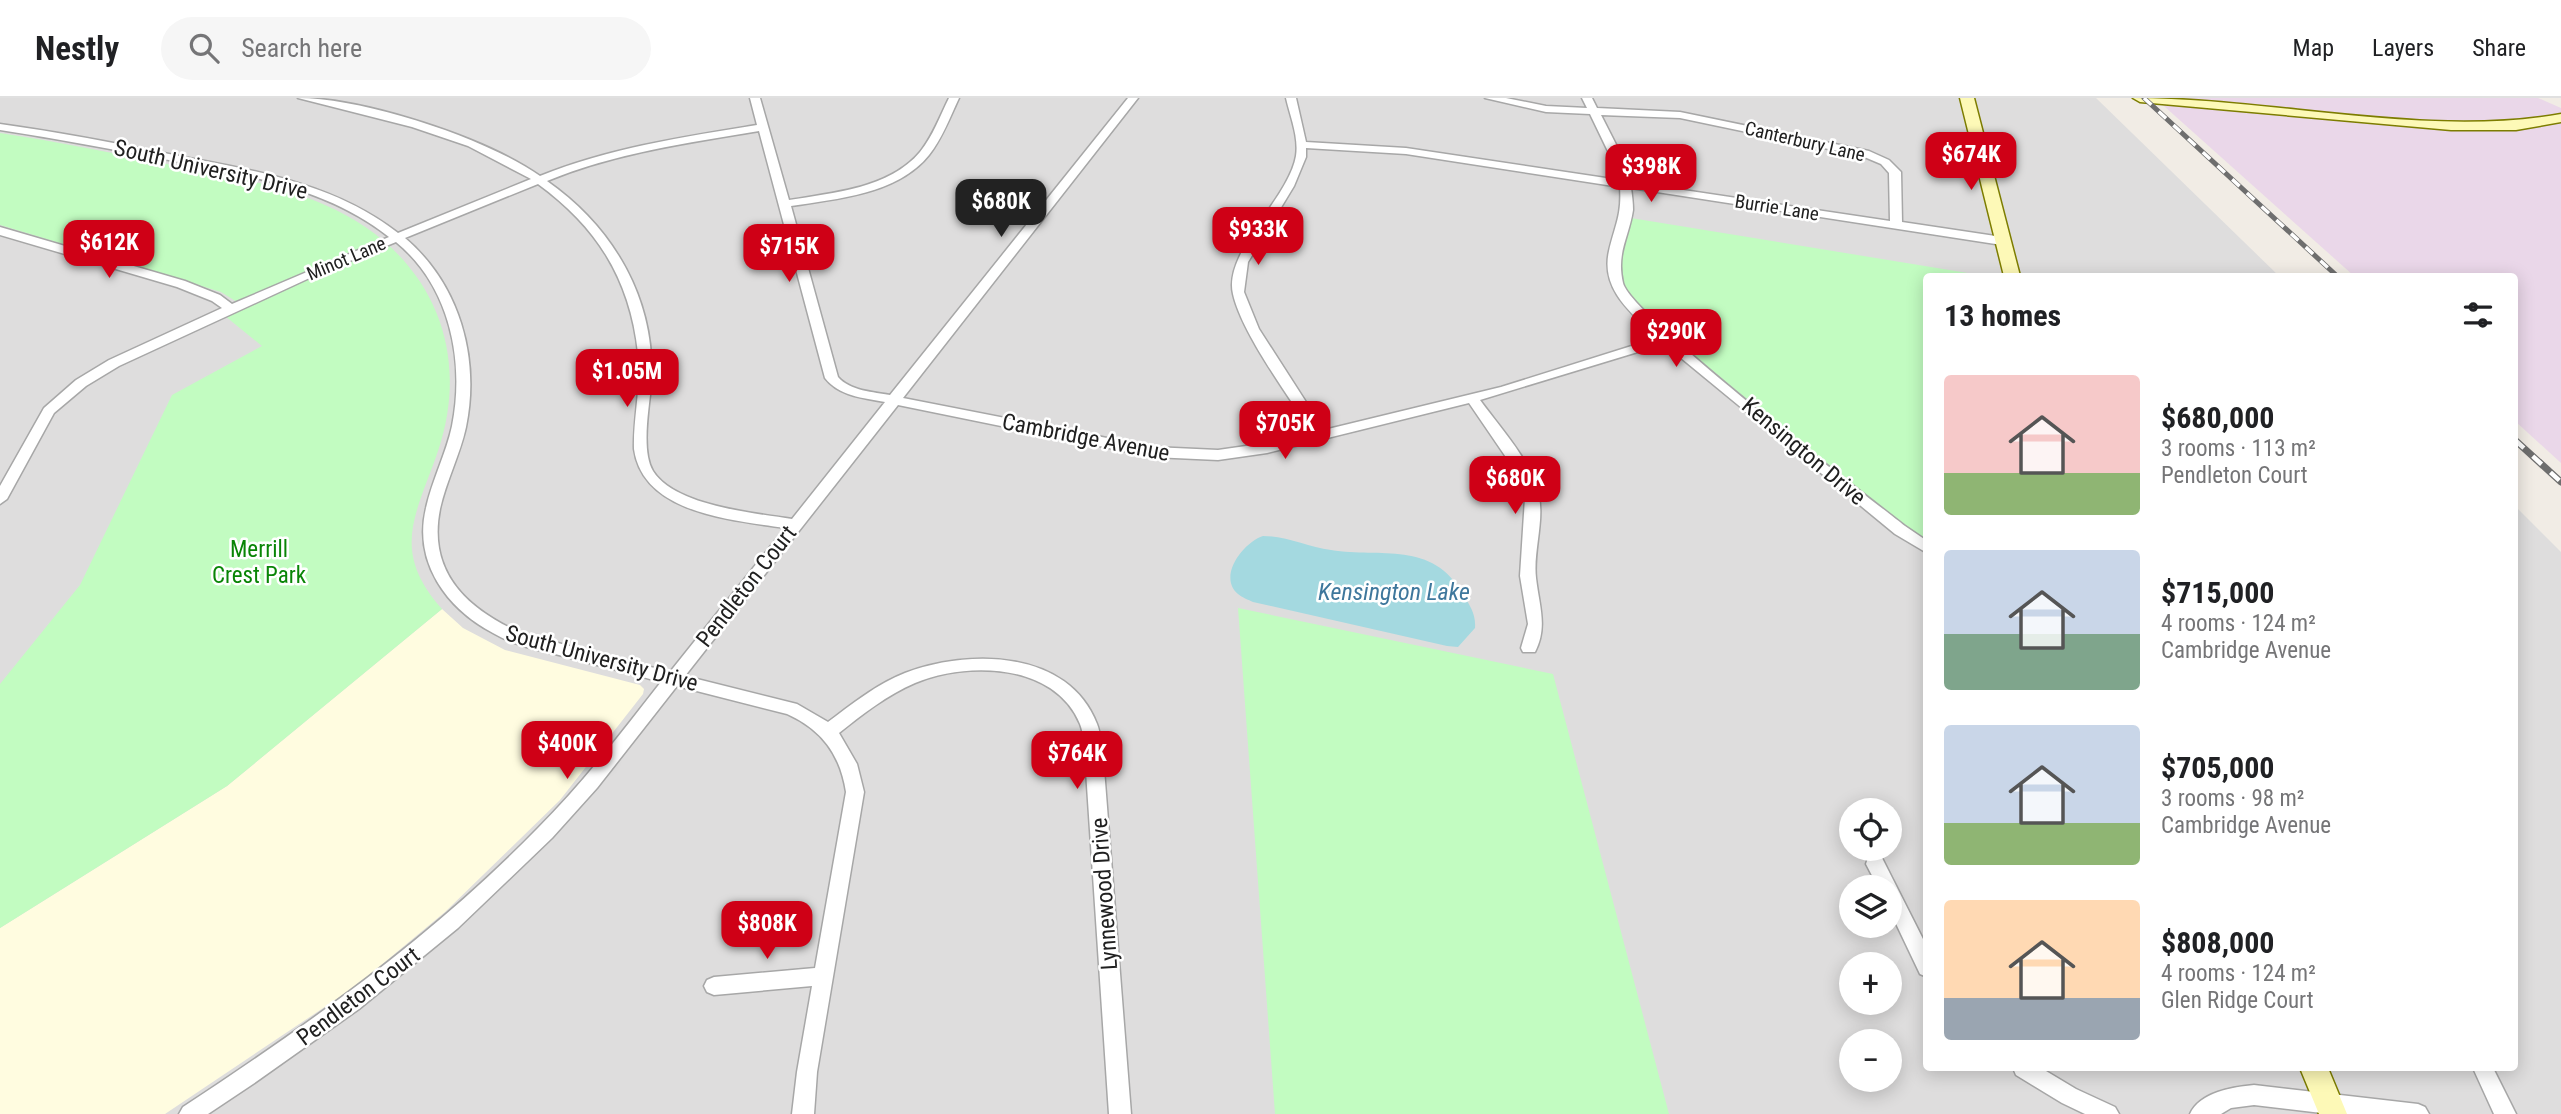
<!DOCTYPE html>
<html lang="en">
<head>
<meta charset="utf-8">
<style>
	:root { --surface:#fff; --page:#f6f6f6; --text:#202124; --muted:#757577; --line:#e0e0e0; --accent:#cf0016 }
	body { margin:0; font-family:"Roboto Condensed",sans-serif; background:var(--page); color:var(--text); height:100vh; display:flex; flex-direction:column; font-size:26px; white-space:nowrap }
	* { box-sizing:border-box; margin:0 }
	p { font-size:23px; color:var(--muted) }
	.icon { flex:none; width:38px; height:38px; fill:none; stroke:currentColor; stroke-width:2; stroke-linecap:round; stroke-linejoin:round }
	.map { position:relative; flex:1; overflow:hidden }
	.side { position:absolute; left:1923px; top:175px; width:595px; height:798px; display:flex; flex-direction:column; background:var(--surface); border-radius:7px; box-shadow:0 4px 18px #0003 }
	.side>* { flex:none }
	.fabs { position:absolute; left:1839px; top:700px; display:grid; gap:14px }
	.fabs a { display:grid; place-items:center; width:63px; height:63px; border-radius:50%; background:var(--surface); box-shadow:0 4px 18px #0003; font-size:35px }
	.price { position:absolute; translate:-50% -60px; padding:0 16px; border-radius:14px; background:var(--accent); color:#fff; font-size:23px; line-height:46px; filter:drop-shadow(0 2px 4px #0008) }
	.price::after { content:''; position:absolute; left:50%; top:42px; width:21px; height:16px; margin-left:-10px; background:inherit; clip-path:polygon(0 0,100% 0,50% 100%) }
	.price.on { background:#222; color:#fff }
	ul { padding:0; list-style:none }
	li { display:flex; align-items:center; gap:21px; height:175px; padding:0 21px }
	li span { display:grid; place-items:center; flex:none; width:196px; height:140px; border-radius:7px; color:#555 }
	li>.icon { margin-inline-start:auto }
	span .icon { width:84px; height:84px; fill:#fffc; stroke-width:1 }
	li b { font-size:30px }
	h2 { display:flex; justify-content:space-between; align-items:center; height:84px; padding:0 21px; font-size:30px }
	header { display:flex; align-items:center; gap:42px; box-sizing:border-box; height:98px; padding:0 35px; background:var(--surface); border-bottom:2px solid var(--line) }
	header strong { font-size:33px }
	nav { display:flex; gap:38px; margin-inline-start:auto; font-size:24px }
	.search { width:490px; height:63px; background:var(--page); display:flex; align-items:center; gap:18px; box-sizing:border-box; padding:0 24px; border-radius:38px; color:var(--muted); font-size:26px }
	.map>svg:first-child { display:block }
</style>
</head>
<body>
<header>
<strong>Nestly</strong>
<div class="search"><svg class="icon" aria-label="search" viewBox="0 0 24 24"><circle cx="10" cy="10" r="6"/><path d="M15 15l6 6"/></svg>Search here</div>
<nav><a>Map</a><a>Layers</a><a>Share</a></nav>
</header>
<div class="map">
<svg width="2561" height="1016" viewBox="0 0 2561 1016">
	<rect width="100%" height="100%" fill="#f1ece5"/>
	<!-- residential -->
	<path fill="#dedddd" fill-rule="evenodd" d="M0 0H2096L2279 178H1927V970H2515V408L2561 454V1016H0ZM1852 712H1890V751H1852ZM1852 789H1890V828H1852ZM1852 866H1890V905H1852ZM1852 943H1890V982H1852Z"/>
	<!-- industrial -->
	<path fill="#ead7e9" d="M2155 0H2538L2561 10V365L2515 323V178H2354Z"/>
	<!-- education -->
	<path fill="#fffce0" d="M442 511 463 530 505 552 640 587 644 591 643 596 560 702 445 814 356 888 165 1016H0V830L227 688Z"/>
	<!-- park -->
	<path fill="#c2fcc1" d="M0 35C58 44 115 55 172 67 224 77 277 86 325 107 425 150 473 245 439 350 417 416 389 451 442 511L227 688 0 830V586L80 487 172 297 262 248 225 218 245 209 221 194 0 127Z
		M1631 120 1986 178H1927V445L1868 401 1645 217C1612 175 1614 169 1631 120Z
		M1238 510 1553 576 1669 1016H1275Z"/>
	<!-- water -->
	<path fill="#a4d9e0" d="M1263 438C1287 438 1308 449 1331 452 1381 460 1432 442 1463 496 1470 508 1476 516 1475 530L1458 549 1447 548 1253 504C1249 502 1241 499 1238 496 1217 478 1244 444 1263 438Z"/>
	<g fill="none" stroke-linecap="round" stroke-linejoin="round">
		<!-- street casing -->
		<g stroke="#a7a7a7" stroke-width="3">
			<path id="street" d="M298 0C364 0 486 40 540 78 609 50 683 39 757 27L750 0H760L789 102C833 95 890 90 920 54 933 38 940 18 949 0H959C950 19 942 41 929 57 898 96 837 101 791 108L838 279C850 293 874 294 890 297L1128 0H1138L903 300 1153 349 1218 352 1267 345 1312 335C1289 298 1242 236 1233 196 1223 154 1289 100 1296 58 1299 39 1290 18 1286 0H1296L1306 44 1406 50 1619 82 1618 74 1590 16 1546 14 1485 0H1506L1546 8 1587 10 1582 0H1592L1597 10 1680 14 1869 53 1889 62 1901 74 1902 124 2002 139 2008 143 2002 147 1631 90C1632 97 1633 105 1633 112 1629 139 1616 155 1623 185 1631 218 1863 395 1905 428L1927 443V455L1895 436 1664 246 1480 302C1501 331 1532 363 1539 399 1544 424 1533 455 1536 480 1539 507 1548 529 1535 554H1523L1521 550 1528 526 1520 478 1525 400 1512 368 1469 305 1267 355 1218 362 1153 359 898 307 685 578 797 606 828 624C852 606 877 586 905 575 968 551 1068 551 1097 626 1101 636 1101 647 1103 658L1131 1016H1109L1085 658C1084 648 1084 636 1080 626 1055 565 967 563 915 585 887 597 863 616 839 635L857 666 864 694 817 974 814 1016H792L797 974 812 888 714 897 707 894 704 888 707 882 714 879 815 870 846 694C840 656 822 632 787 616L677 588 597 690 552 740 458 830 359 911 253 986 208 1016H179L183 1009C309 926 432 839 538 730 583 685 622 634 661 584 629 575 596 567 563 558 539 552 515 548 493 535 446 510 413 464 426 410 432 382 446 356 452 328 465 263 450 188 396 144L316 177 119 268 86 288 54 315 7 401 0 406V388L44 310 76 282 109 262 222 210 212 203 177 189 0 137V129L185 183 220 197 232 206 389 139C327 90 249 78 174 63 116 52 58 41 0 32V26C58 34 116 45 174 57 252 72 334 85 398 135L531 81 468 48 412 29ZM1601 17 1680 20 1862 58 1881 66 1889 75 1890 123 1630 84V74ZM759 33 825 280C839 298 863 300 885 304L792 421C754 415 675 408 653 373 641 353 649 310 651 288 657 203 614 130 547 83 615 55 687 45 759 33ZM1306 50 1406 56 1620 89C1622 117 1615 127 1609 153 1600 192 1633 216 1657 240L1501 289 1324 332 1259 231 1244 194 1248 164 1294 88 1306 59ZM538 86C597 129 630 181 638 255 642 286 633 320 634 351 643 416 733 422 785 430L670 574 523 536C469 512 427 476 440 411 446 383 460 357 466 329 480 260 460 187 405 140Z
				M1875 758 1882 760 1927 849V879L1920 876 1890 813V789H1878L1866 766 1868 760Z
				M2013 970H2041L2076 991 2115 1009 2119 1016H2085L2062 1005 2016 977Z
				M2473 970H2493L2516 1016H2494Z
				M2254 987 2418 1006 2425 1009 2429 1016H2330L2254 1007 2231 1010 2221 1016H2190C2200 994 2233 989 2254 987Z"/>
		</g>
		<!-- secondary casing -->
		<g stroke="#7d7d00" stroke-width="3">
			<path id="secondary" d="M1960 0H1974L2020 178H2004Z
				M2133 0C2273 0 2425 40 2561 16V24L2516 32H2451L2140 4Z
				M2300 970H2328L2347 1016H2319Z"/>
		</g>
		<!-- street -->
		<use href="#street" fill="#fff" fill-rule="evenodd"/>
		<!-- secondary -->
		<use href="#secondary" fill="#fdf9b7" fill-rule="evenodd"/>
		<!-- rail-far1 casing -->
		<g stroke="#6e6e6e" stroke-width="5">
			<path id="rail-far1" d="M2144 0 2337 178"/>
		</g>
		<!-- rail casing -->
		<g stroke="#6e6e6e" stroke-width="7">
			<path id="rail" d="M2515 342 2561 384"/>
		</g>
		<!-- rail-far1 -->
		<use href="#rail-far1" stroke="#fff" stroke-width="3.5" stroke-dasharray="10" stroke-linecap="butt"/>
		<!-- rail -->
		<use href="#rail" stroke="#fff" stroke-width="4.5" stroke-dasharray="12" stroke-linecap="butt"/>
	</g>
	<g text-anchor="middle" stroke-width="5" stroke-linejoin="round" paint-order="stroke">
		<!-- far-street labels -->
		<g font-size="19" fill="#202020" stroke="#fff">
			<text transform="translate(1805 43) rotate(13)" y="7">Canterbury Lane</text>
			<text transform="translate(1777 109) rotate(9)" y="7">Burrie Lane</text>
			<text transform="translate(346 160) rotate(-23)" y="7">Minot Lane</text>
		</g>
		<!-- street labels -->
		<g font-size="23" fill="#202020" stroke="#fff">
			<text transform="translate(211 71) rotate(13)" y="8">South University Drive</text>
			<text transform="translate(1086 339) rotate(11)" y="8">Cambridge Avenue</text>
			<text transform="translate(1804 353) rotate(40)" y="8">Kensington Drive</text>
			<text transform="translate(746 488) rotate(-52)" y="8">Pendleton Court</text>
			<text transform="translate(602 560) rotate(15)" y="8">South University Drive</text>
			<text transform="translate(1104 796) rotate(-94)" y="8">Lynnewood Drive</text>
			<text transform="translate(358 898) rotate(-37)" y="8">Pendleton Court</text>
		</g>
		<!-- park labels -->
		<g font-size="23" fill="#098506" stroke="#fff">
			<text x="259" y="459">Merrill<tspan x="259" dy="26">Crest Park</tspan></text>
		</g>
		<!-- water labels -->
		<g font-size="24" font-style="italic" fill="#3e779c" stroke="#fff">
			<text x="1394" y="502">Kensington Lake</text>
		</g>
	</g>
</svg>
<div class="fabs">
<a><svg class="icon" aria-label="locate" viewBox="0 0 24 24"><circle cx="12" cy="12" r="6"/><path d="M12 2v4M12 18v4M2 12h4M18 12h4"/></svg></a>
<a><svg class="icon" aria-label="layers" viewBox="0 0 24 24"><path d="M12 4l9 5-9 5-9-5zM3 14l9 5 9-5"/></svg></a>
<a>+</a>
<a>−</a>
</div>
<b class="price" style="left:1971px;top:94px">$674K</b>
<b class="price" style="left:1651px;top:106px">$398K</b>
<b class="price on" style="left:1001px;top:141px">$680K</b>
<b class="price" style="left:1258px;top:169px">$933K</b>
<b class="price" style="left:109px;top:182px">$612K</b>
<b class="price" style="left:789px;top:186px">$715K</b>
<b class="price" style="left:1676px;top:271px">$290K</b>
<b class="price" style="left:627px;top:311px">$1.05M</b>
<b class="price" style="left:1285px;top:363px">$705K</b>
<b class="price" style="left:1515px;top:418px">$680K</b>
<b class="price" style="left:567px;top:683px">$400K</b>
<b class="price" style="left:1077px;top:693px">$764K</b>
<b class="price" style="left:767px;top:863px">$808K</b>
<section class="side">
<h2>13 homes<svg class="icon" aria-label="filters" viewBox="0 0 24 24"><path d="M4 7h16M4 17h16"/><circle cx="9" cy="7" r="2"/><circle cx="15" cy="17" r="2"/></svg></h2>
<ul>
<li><span style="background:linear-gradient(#f6c9c9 70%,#8fb573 0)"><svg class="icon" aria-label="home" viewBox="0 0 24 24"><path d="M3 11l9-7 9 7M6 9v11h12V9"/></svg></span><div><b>$680,000</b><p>3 rooms · 113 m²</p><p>Pendleton Court</p></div></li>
<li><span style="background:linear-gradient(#c9d6e8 60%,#7fa58c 0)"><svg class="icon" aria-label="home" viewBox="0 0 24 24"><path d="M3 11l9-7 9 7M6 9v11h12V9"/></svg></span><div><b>$715,000</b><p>4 rooms · 124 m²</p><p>Cambridge Avenue</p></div></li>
<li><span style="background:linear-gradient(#c9d6e8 70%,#8fb573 0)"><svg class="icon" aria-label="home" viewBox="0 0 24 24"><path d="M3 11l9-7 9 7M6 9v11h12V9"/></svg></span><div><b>$705,000</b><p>3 rooms · 98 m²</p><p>Cambridge Avenue</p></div></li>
<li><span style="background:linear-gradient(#ffd9b3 70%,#9aa5b1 0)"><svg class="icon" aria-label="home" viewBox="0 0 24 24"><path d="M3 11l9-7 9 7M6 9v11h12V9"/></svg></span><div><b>$808,000</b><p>4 rooms · 124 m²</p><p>Glen Ridge Court</p></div></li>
</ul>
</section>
</div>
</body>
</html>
